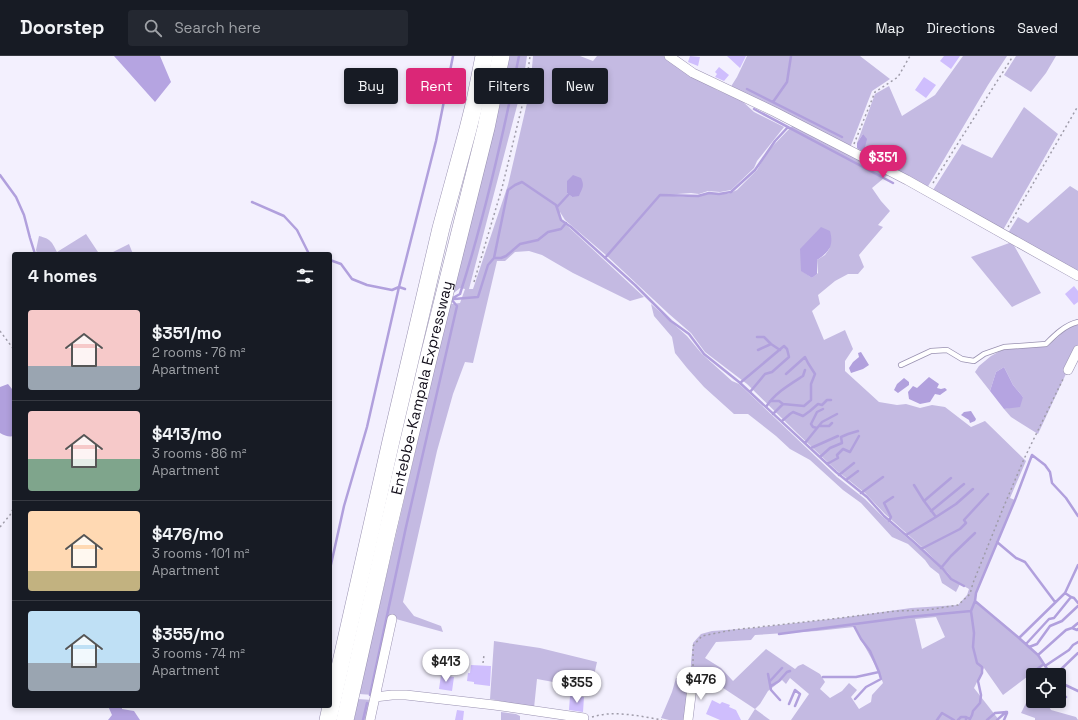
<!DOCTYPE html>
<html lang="en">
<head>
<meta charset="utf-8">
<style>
	:root { --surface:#171b24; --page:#242831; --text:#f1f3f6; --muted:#9ea1a6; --line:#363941; --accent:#db2777 }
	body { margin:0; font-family:"Space Grotesk",sans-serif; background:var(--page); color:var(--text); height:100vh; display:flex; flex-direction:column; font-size:15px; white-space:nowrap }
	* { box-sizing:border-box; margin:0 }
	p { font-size:13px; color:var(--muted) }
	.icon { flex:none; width:22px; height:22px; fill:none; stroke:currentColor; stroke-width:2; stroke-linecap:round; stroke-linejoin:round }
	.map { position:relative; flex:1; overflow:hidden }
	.side { position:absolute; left:12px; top:196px; width:320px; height:456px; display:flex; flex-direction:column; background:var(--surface); border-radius:4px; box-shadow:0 2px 6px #0003 }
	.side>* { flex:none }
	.hud { position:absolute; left:344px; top:12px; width:380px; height:36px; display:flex; gap:8px }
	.tools { position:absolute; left:1026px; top:612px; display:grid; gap:8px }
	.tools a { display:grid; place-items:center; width:40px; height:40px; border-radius:4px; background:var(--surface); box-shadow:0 2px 6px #0003; font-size:20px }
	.price { position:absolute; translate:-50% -34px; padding:0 9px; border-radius:14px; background:#fff; color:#222; font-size:13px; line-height:26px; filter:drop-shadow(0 1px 2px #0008) }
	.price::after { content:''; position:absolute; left:50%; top:24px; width:12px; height:9px; margin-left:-6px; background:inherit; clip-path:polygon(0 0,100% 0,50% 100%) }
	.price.on { background:var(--accent); color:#fff }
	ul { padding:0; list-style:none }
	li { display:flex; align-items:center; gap:12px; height:100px; padding:0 16px }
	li+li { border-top:1px solid var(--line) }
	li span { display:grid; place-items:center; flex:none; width:112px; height:80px; border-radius:4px; color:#555 }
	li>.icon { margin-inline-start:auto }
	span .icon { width:48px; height:48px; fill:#fffc; stroke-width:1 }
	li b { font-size:17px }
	h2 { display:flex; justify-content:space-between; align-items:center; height:48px; padding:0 16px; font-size:17px }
	.pill { padding:0 14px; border-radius:4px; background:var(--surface); box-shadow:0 2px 6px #0003; font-size:14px; line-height:36px }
	.pill.on { background:var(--accent); color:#fff }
	header { display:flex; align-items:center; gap:24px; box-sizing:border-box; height:56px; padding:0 20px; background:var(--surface); border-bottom:1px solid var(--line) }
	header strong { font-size:19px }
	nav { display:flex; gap:22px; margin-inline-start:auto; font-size:14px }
	.search { width:280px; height:36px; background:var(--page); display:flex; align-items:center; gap:10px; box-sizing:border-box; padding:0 14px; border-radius:4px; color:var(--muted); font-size:15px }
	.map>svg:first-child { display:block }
</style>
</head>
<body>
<header>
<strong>Doorstep</strong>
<div class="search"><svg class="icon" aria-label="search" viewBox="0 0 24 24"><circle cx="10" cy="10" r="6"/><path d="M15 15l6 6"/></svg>Search here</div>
<nav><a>Map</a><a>Directions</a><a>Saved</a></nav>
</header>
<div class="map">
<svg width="1078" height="664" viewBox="0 0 1078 664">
	<rect width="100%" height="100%" fill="#f3f0fe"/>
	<!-- green -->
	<path fill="#c4bae2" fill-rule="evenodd" d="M507 0H527L523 27 469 233H473L508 129 530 34 533 0H580L593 5 597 0H665L693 20 717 34 741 44 754 56 784 71 757 105 754 112 731 134 720 136 708 135 699 138 691 137 664 139 684 141 708 138H728L737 134 757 114 768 95 793 69 890 117 872 132 881 145 890 155 878 169 883 171 859 199 864 211 858 218H848L835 225 818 239 820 248 812 255 824 284 845 274 853 293 845 305V315L879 346 897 349 906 348 920 352 932 349 945 351 971 371 985 365 1026 405 1010 442 1015 444 976 537 975 545C998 564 1026 583 1044 608L1003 639 984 612 974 632 999 664H791L809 638 790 622 786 628 782 624 768 635 760 648 755 653 770 664H748L755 653 705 620 691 626 686 664H669L661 662 672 636 676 622 691 625V606L693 587 701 578 712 575 754 572 840 562 911 552 958 549 967 539 969 533 960 528 956 536 942 527 939 518 930 511 925 504 908 488 892 481 861 447 843 434 810 404 790 393 776 380 748 358H734L704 331 687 312 675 297 672 281 654 260 651 248 687 280 702 298 732 325 739 328 793 379 837 421 865 443 883 461 950 519 924 493 885 458 865 437 836 414 797 377 747 328 705 296 691 277 669 258 607 200 565 164 560 156 561 164 644 241 630 245 573 217 542 199 529 195 515 196 505 205H497L473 307 465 306 453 338 437 395 403 546 414 560 441 570 443 576 396 563 374 639 359 638 411 414 449 246 452 248 460 247 465 233 460 232 450 240ZM581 122 572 141 567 137ZM830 192 825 199 817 204 818 217 812 222 802 215ZM936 561 945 581 922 593 915 563ZM854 571 879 616 883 627 872 639 871 646 859 653 851 641 857 634 849 627 842 635 830 642 820 633 825 626 820 618 803 608 798 610 795 613 766 593 733 625 721 612 705 602 716 586 751 584 755 579 817 575Z
		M747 0H860L890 23 872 35 850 92 730 32 737 21Z
		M963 0H1007L988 29 927 132 858 95 857 92 863 96H872L865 91 863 78 857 87 875 38 889 30 902 60 935 39Z
		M1016 0H1056L1046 17 1031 36 1004 19Z
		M1024 51 1058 78 1003 174 933 134 962 88 992 102Z
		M1070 130 1078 135V217L1008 177 1018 161 1028 167Z
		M86 178 98 196 111 197 129 188 133 198H37L36 194 39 180C51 183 52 186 57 196Z
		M1012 186 1041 237 1012 251 971 201Z
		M1071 269H1078V292L1038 378 1011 361 1004 353 1009 352 1023 341 1013 329 1004 311 996 316 990 335 975 316 979 310 991 300 1009 290H1048Z
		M494 585 540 592 597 606 591 633 537 623 534 652 490 643Z
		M358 643 372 644 368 664H354Z
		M1046 646 1051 654 1076 661 1078 664H1035V662L1021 657 1026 647Z
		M501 656 516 658 520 660V664H501Z"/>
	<!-- forest -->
	<path fill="#b5a4e1" d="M114 0H160L171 26 155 46Z
		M821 171 830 175C834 190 829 196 817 204V218L812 222 801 215 800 193Z
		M1004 311 1013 329 1023 341 1020 351 1004 353 990 335 996 316Z
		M108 650H122V653L134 655 140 664H108L112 659Z"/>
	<!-- water -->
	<path fill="#b1a0dd" d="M863 78 867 83 865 91 873 97 863 96 857 92V87Z
		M573 119 581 122C585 130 582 132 579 140L572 141 567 137V125Z
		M861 296 869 309 863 313 851 317 849 312 853 306 859 301 858 297Z
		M929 321 939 328 937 332 941 333 945 332 947 334 940 339 935 338 930 346 920 348 909 343 908 336 913 330 917 332Z
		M904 322 909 326V329L898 337 894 334 897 328Z
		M8 328 12 333 14 334V380C9 381 5 380 0 377V331Z
		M971 355 976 363 975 365 970 367 969 364 961 359 964 356Z"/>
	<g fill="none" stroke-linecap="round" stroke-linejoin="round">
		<!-- stream -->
		<path stroke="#b1a0dd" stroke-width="2.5" d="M747 33 842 81
			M773 46 787 26 791 0
			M754 53 893 127
			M0 119 16 141 24 159 30 182 35 198
			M252 146 284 160 297 174 309 198
			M557 151 569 138
			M494 202 508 134 515 129 522 126 556 149 561 164 571 171 635 229 671 265 689 278 704 298 739 326 836 416 867 441 884 460 916 488 943 513 951 523 964 530
			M605 202 660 139 698 140 709 137 719 138 731 136 755 114 775 85 788 71
			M330 204 341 208 352 223 367 229 392 234 399 231 405 233
			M451 243 460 238C485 160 503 80 519 0
			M454 243 478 241 488 209 494 202H501L506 200 520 188 538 184 548 176 561 173 566 167
			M757 281H764L771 288 780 294
			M758 294 771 288
			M740 327 784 290 787 293 789 301 772 316 765 318 750 336
			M770 345H779L783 348
			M766 351C775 337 789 329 803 320L805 314
			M773 358 783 348 804 350 811 344V328L815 318 808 307 805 301 786 318
			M782 365 790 358 793 356 803 360 810 355 818 348 822 349 827 344H831
			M819 370H829L832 367
			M817 372 813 371 811 368 817 356 823 353
			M805 387 822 366 837 358
			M811 392 838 380
			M1032 399 1015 444 976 537 975 545 1019 582 1065 537 1078 509
			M1032 399 1045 409 1050 416 1052 427 1066 442 1078 460
			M820 401 830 392 842 387 841 381 848 378 858 375
			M827 408 838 402 837 399 843 393 850 396 859 380
			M839 419 854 407
			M846 424 858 415
			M861 437 883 421
			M924 445 951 422
			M931 455 964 428
			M936 461 956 448 973 433
			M889 465 891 461 884 447 893 441
			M906 479 936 461 924 445 914 429
			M997 486 1016 502 1025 506 1055 546
			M921 493 960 473 966 467 964 464 988 438
			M941 512 951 500 975 477
			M330 513 344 450 367 371 399 231 436 85 453 0
			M1065 537 1071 541 1074 542 1078 547
			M1072 572 1078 567
			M779 578 908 561 971 555
			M1019 582 1038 599 1051 619
			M1026 588 1049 563 1054 562 1071 541
			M1029 591 1037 588 1050 570 1062 565 1078 550
			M1038 599 1066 574 1072 572 1077 574 1078 573
			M1045 610 1069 594 1073 589 1078 586
			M768 618 771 634 780 644
			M1055 619 1078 597
			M823 621H856L879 616 870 595 861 583 853 568
			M770 625 782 612
			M1059 626 1078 635
			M1033 629 1029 619 1044 608
			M771 630 779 625 787 616 790 615
			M1059 636 1066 641
			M370 639 406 471 457 250 451 243
			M855 643 866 631 881 623 879 616
			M1059 643 1062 646 1063 650
			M789 648 795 634 800 638 795 650
			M363 664 367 647
			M937 664 942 657 954 664
			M958 664 961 661H966
			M966 664V661L970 663 972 659 973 655 980 647 981 639 978 625 982 617V611L977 607 973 591 974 577 971 555 975 545
			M987 664 995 657 1007 656
			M997 664 1006 656
			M1004 664 1007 657"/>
	</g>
	<!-- building -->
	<path fill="#cfbefd" d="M690 0 700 1 698 10 688 6Z
		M727 0H746L740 12Z
		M944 0H960L951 13 940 5Z
		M719 11 729 19 724 25 715 21 717 18 715 16Z
		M924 21 936 29 926 42 915 34Z
		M1074 230 1078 235V246L1074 249 1065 238Z
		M471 609 491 610 490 630 474 628V626L467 625 468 617H470Z
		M441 619 454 621 452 635 439 633Z
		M570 640 584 641 583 656 569 654Z
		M712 644 720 648 722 646 730 649 729 651 736 654 741 664H720L706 658Z
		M457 654 464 655 463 664H455Z"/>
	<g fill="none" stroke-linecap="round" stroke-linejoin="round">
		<!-- lane casing -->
		<g stroke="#9991b1" stroke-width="6">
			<path id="lane" d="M901 309 931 295 947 294 962 303 974 305 984 298 1004 291 1046 288C1055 279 1065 269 1078 266"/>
		</g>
		<!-- street casing -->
		<g stroke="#9991b1" stroke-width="10">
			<path id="street" d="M669 0 693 17 775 56 907 124 1078 220
				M1068 314 1078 294
				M375 641 392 639H406L494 649 584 662
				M370 664 392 563
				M688 664 693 623"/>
		</g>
		<!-- highway casing -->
		<g stroke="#9991b1" stroke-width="18">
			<g id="highway">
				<path d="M328 664 391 385 441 172 468 73 475 45 484 0"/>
				<path id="s1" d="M345 664 387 477 427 308 486 72 501 0"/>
			</g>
		</g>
		<!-- path -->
		<path stroke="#9f9ca9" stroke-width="1.5" stroke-dasharray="2 3" stroke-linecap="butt" d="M854 88 875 36 898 21 910 0
			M933 127 1013 0
			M1008 171 1078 50
			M474 226 502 132 525 38 530 0
			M0 275 12 291 14 294
			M0 471 10 459 14 451
			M458 606V597
			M483 607 484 599
			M693 615V590L702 580 732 574 840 562 895 555 927 554 958 549 970 538 973 527 1004 450 1024 403 1064 321
			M592 661C613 654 640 660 662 664"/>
		<!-- lane -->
		<use href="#lane" stroke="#fff" stroke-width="4.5"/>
		<!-- street -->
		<use href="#street" stroke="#fff" stroke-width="9"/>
		<!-- highway -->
		<use href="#highway" stroke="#fff" stroke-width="17"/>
	</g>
	<g text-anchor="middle" stroke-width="3" stroke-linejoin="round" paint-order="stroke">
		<!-- street labels -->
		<g font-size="15" fill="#120e1a" stroke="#fff">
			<text dy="5" stroke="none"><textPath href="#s1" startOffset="341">Entebbe-Kampala Expressway</textPath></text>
		</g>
	</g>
</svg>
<div class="tools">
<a><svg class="icon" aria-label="locate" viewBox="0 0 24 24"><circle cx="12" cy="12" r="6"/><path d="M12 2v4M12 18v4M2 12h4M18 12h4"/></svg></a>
</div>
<b class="price on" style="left:883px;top:123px">$351</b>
<b class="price" style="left:446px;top:627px">$413</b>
<b class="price" style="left:701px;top:645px">$476</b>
<b class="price" style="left:577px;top:648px">$355</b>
<div class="hud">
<a class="pill">Buy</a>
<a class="pill on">Rent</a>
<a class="pill">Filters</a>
<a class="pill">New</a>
</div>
<section class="side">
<h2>4 homes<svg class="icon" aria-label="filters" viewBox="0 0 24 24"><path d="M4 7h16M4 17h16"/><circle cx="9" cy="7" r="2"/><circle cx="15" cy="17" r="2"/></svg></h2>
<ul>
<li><span style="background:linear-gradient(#f6c9c9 70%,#9aa5b1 0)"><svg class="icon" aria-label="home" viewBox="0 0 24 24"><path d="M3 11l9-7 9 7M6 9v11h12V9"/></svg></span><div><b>$351/mo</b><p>2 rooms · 76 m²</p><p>Apartment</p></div></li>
<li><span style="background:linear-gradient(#f6c9c9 60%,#7fa58c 0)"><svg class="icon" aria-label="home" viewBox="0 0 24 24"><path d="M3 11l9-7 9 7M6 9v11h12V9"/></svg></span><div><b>$413/mo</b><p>3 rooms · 86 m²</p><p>Apartment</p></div></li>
<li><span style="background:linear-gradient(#ffd9b3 75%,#c2b280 0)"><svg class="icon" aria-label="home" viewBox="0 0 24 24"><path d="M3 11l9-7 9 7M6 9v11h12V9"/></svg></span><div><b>$476/mo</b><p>3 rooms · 101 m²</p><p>Apartment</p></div></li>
<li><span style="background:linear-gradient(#bfe0f5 65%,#9aa5b1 0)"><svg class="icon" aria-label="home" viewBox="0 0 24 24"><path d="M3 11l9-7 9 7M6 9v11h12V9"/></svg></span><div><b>$355/mo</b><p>3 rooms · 74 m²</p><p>Apartment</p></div></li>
</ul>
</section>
</div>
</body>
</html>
